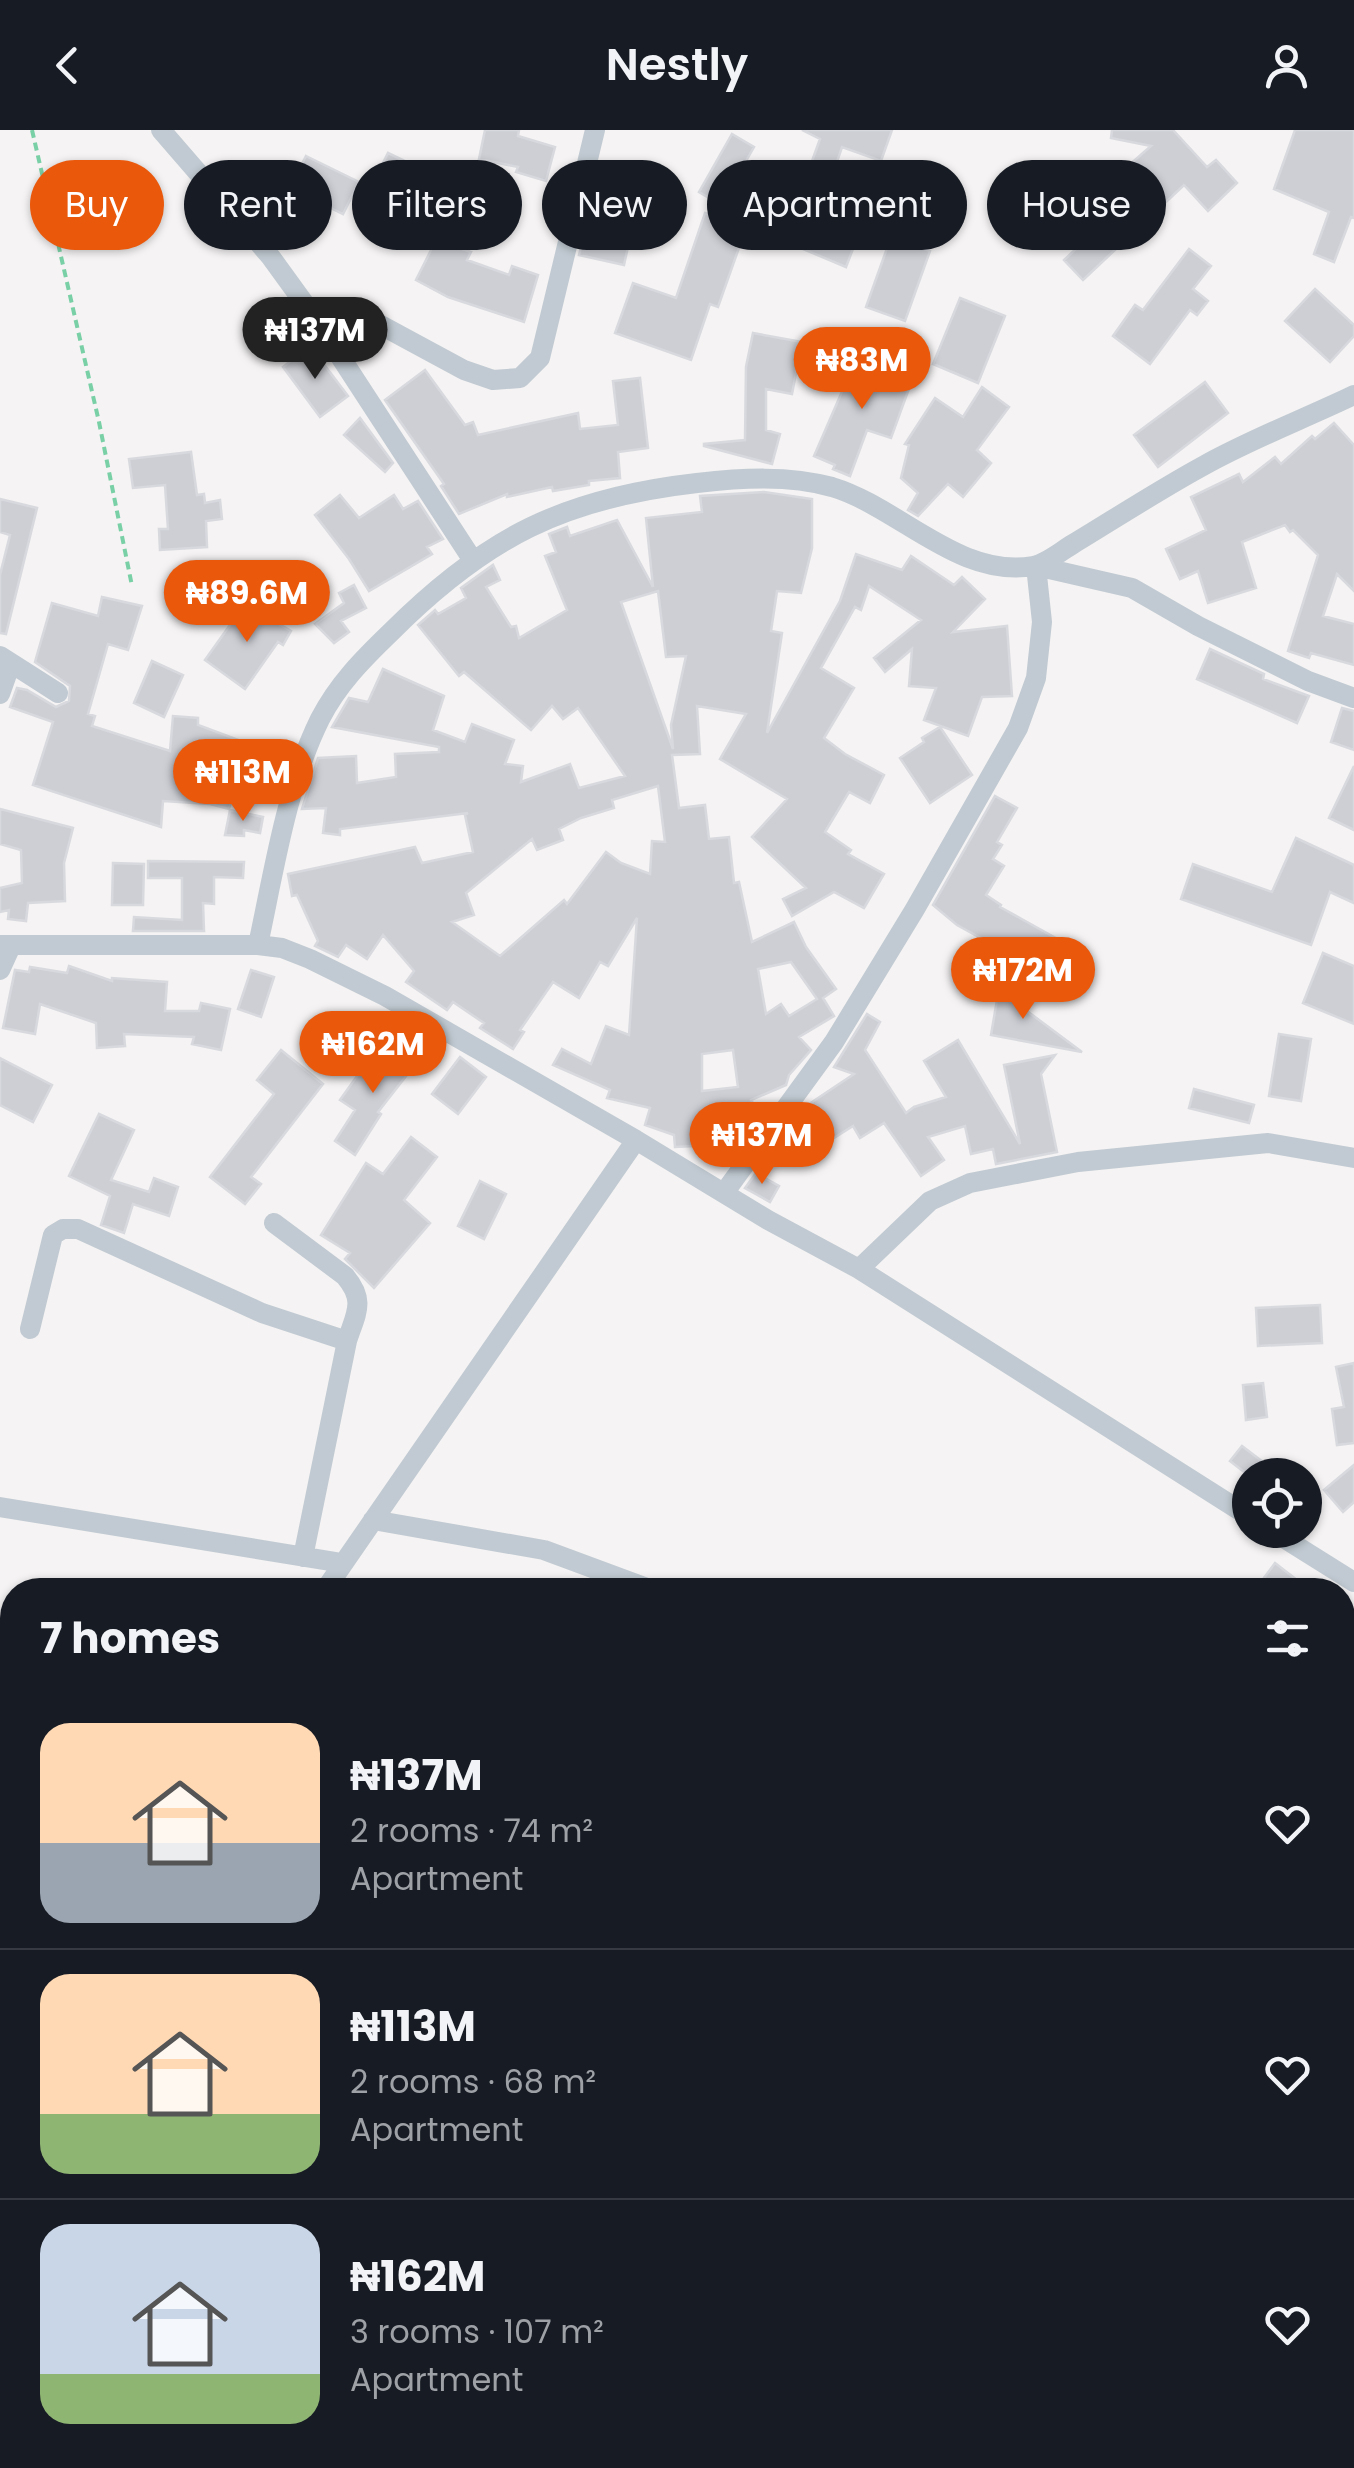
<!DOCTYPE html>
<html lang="en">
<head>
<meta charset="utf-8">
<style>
	:root { --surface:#171b24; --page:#20242c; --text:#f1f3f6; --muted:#9ea1a6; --line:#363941; --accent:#ea580c }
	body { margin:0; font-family:Poppins,sans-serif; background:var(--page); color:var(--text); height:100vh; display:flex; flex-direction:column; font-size:38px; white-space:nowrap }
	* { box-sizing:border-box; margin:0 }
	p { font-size:32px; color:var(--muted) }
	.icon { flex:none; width:55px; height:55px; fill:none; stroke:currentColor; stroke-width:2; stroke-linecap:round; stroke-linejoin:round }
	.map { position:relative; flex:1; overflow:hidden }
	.details { position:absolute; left:0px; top:1448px; width:1355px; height:892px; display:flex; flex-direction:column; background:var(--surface); border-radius:40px 40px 0 0; box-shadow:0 2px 8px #0004 }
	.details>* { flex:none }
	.top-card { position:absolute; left:30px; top:30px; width:1295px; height:90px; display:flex; gap:20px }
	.fabs { position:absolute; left:1232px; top:1328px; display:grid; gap:20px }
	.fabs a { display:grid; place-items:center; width:90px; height:90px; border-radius:50%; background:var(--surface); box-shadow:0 2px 8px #0004; font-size:50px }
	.price { position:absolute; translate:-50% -85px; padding:0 22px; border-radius:35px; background:var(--accent); color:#fff; font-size:32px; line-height:65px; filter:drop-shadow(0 2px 5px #0008) }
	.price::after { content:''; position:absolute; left:50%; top:60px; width:30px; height:22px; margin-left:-15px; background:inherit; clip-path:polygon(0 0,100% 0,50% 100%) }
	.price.active { background:#222; color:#fff }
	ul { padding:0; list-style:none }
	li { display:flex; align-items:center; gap:30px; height:250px; padding:0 40px }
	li+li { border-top:2px solid var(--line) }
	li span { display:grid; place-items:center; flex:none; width:280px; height:200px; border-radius:30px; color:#555 }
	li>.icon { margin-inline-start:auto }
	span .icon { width:120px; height:120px; fill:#fffc; stroke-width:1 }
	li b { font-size:42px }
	h2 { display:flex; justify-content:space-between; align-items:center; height:120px; padding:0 40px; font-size:42px }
	.chip { padding:0 35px; border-radius:45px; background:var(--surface); box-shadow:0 2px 8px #0004; font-size:35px; line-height:90px }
	.chip.active { background:var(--accent); color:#fff }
	header { display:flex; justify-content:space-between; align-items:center; height:130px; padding:0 40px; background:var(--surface); font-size:45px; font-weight:600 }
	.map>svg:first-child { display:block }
</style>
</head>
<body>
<header><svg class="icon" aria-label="back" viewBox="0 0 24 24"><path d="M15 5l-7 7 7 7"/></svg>Nestly<svg class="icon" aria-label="person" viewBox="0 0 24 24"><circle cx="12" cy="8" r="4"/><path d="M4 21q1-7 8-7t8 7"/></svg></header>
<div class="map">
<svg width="1354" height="2338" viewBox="0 0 1354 2338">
	<rect width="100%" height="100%" fill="#f5f3f3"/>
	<!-- building -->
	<path fill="#cdcfd5" stroke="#d7d9de" stroke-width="2.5" fill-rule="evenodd" d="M485 0H519L518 6 555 17 546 51 516 42 518 37 479 29Z
		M802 0H892L881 31 842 17 820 82 861 98 846 137 772 106 790 64 799 67 820 9Z
		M1112 0H1173L1207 37 1216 30 1237 53 1208 81 1184 55 1083 150 1064 130 1138 61 1121 42 1151 16 1111 8Z
		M1295 0H1354V88L1351 87 1334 132 1314 124 1329 82 1274 59Z
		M732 4 754 17 721 75 699 62Z
		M388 23 432 44 416 77 372 55Z
		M306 26 359 52 343 84 290 58Z
		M599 43 642 53 624 135 579 125Z
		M705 83 746 98 718 177 710 174 691 230 615 203 633 153 676 168Z
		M891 107 930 121 905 191 866 177Z
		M436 110 471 122 467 130 509 145 512 136 538 145 524 192 448 167 416 150Z
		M1189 119 1211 136 1193 159 1208 171 1197 185 1190 180 1150 234 1113 206 1135 175 1143 180Z
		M1315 159 1354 195V206L1330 232 1285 191Z
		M960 168 1005 186 978 253 933 234Z
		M753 203 802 212 792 264 766 259V300L780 304 772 334 704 316V314L745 310 746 237Z
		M310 216 348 266 320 287 283 237Z
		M860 220 911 253 891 308 867 300 850 346 833 339 835 335 814 326Z
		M425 240 465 295 473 292 478 305 578 283 580 299 618 295 613 251 640 248 648 318 618 322 620 348 589 351V355L553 361 552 357 507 367V364L459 384 441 356 444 354 385 270Z
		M1205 252 1228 283 1158 337 1134 305Z
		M982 257 1009 277 977 320 991 333 963 367 948 354 918 386 908 380 918 363 901 348 909 315 905 314 935 268 963 287Z
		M360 288 393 333 385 342 344 305Z
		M1334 293 1354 315V461L1337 444 1323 486 1354 494V535L1311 523 1309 528 1288 521 1318 425 1293 400 1290 402 1285 395 1242 412 1256 458 1208 473 1198 441 1180 449 1166 419 1206 400 1191 367 1239 344 1243 352 1275 327 1281 334 1312 306 1315 309Z
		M191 322 197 365 204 364 205 373 220 370 222 389 206 391 207 417 160 420 159 399H168L165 355 133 358 129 329Z
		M764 362 812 369V418L801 463 777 461 771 501 782 503 767 603 840 471 856 424 902 440 911 426 954 455 962 447 985 469 953 502 1007 496 1012 566 982 567 968 606 924 590 936 558 909 556 912 519 885 542 874 528 921 490 869 456 861 480 855 477 821 538 854 558 824 608 845 624 884 645 870 673 849 662 825 702 851 720 848 724 884 744 864 778 834 762 792 786 783 769 806 758 752 707 787 669 720 629 746 584 697 576 700 624 672 625 679 678 705 675 709 709 729 707 734 753 739 752 752 812 794 792 806 817 836 859 823 868 834 886 799 907 811 920 789 945 786 955 751 970 760 985 735 1000 694 1004V1016L675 1017 674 1005 645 995 650 978 607 968 610 960 553 935 562 919 591 934 606 896 629 905 637 788 608 836 600 832 579 868 553 852 520 900 524 902 513 919 480 898 484 893 453 872 447 880 406 852 414 841 383 805 367 829 346 815 338 827 315 816 318 811 297 765 292 766 288 744 415 717 422 733 473 722 465 685 468 683 340 699V705L323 703 326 678 302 679 318 628 356 626 357 653 396 647 395 624 439 622V617L332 597 349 568 368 572 383 539 444 566 433 600 465 612 472 594 514 610 505 634 523 636 521 652 570 634 579 658 625 646 578 578 563 589 552 576 531 600 464 542 459 546 418 495 435 480 438 484 466 468 461 458 493 435 500 450 486 457 511 497 516 496 519 508 567 480 545 426 556 422 549 404 567 397 570 406 617 390 653 457 646 388 702 382 700 366ZM658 461 666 527 686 526 671 595 673 619 621 472ZM658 656 665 712 652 711 650 744 621 733 606 722 567 774 564 770 500 826 452 792 474 785 466 763 532 709 537 720 563 710 559 699 581 688 614 678 612 670ZM791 832 817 869 789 886 781 874 766 884 758 839ZM733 920 738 957 702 961V924Z
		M340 365 359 388 394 365 403 379 418 371 443 409 427 417 432 424 369 461 349 429 315 385Z
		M0 369 37 378 6 504 0 503V445L10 405 0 402Z
		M253 437 267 448 248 472 234 461Z
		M354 455 366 478 341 491 349 502 334 513 315 494 344 473 339 463Z
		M102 467 142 476 128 520 108 514 88 584 95 586 92 596 170 621 173 586 198 588V595L257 617 246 648 238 646 229 679 210 674 163 671 161 697 33 655 53 592 10 577 17 558 27 560 56 577 69 571 70 556 35 532 52 473 98 486Z
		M245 474 291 501 283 515 278 512 245 559 205 530Z
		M1210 519 1264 544 1263 549 1309 566 1297 593 1197 549Z
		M152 531 183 545 164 587 134 573Z
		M1342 578 1354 581V620L1331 612Z
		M940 597 972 645 930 673 900 628 924 612 922 608Z
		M1354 636V700L1329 688Z
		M995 666 1017 678 997 712 1002 715 993 729 1004 736 986 765 1001 775 1000 777 1061 811 1044 843 957 795 933 775Z
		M0 679 73 698 64 733 65 771 28 773 26 791 8 789 9 780 0 782V758L22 753 21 720 0 714Z
		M230 680 263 687 260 703 244 700V706L225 705Z
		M1296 708 1354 735V773L1330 762 1311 815 1181 769 1193 734 1272 762Z
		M148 731 244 732 243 748 214 747V774L203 773 204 801H133L134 787 182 790V748H148Z
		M113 733 144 734 143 775H112Z
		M1323 823 1354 836V894L1303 873Z
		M69 836 112 851V848L167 852 165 881H199L201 873 230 879 221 920 192 914 194 907 124 904 125 916 97 918 96 893 40 874 35 904 3 898 15 840 29 842 30 837 67 843Z
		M251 840 274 847 261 887 238 879Z
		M999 858 1030 864 1027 881 1082 922 991 905Z
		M867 884 880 892 865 920 906 983 914 977 946 967 924 931 958 910 1020 1014 1004 935 1055 925 1041 944 1057 1022 996 1034 993 1019 971 1024 965 996 928 1007 944 1030 921 1046 884 993 860 1008 853 996 826 1013 803 978 854 944 834 937Z
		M1279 904 1311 909 1301 971 1269 966Z
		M406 915 421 927 378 982 381 984 355 1025 335 1011 355 980 340 970 372 925 389 937Z
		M281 920 323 954 251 1047 261 1054 245 1074 210 1047 274 964 257 950Z
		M460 927 486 947 458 984 432 964Z
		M0 928 52 955 33 992 0 975Z
		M1194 959 1254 975 1249 993 1189 978Z
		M99 984 134 1000 111 1050 149 1062 154 1048 178 1057 169 1086 133 1074 124 1103 101 1095 110 1066 69 1046Z
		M411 1007 437 1027 404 1070 430 1093 374 1158 345 1129 350 1123 321 1105 366 1033 383 1044Z
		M756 1043 779 1056 770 1072 745 1058Z
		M480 1051 506 1064 484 1109 458 1096Z
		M1320 1175 1322 1213 1258 1216 1256 1178Z
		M1354 1233V1313L1337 1315 1332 1279 1344 1277 1336 1237Z
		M1263 1253 1267 1287 1246 1290 1243 1255Z
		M1242 1316 1280 1345H1248L1230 1331Z
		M1354 1335V1372L1343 1382 1324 1360Z
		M1275 1433 1310 1460H1255Z"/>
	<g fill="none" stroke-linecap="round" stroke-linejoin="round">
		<!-- path -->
		<path stroke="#7ad0a6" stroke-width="4" stroke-dasharray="8 5" stroke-linecap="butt" d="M32 0 99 292 132 456"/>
		<!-- street -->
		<path stroke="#c1cad2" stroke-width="20" d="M161 0 270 126 315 188 472 429
			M315 188 364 186 464 240 493 250 520 248 540 228 595 0
			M0 526 58 563
			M0 564 11 533
			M0 815H258L282 818 310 829 385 866 636 1010 768 1090 859 1139 1250 1387
			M258 815C274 741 286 658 320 589 338 554 363 529 391 502 486 407 564 368 697 353 741 348 788 345 832 357 899 377 959 449 1033 436 1046 434 1061 421 1073 414 1116 388 1159 360 1203 336 1251 309 1304 289 1354 265
			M0 840 11 816
			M724 1063 834 912 915 779 1018 598 1036 548 1042 492 1036 436 1132 458 1198 496 1308 551 1354 568
			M274 1093 345 1146C366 1171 356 1183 347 1211
			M859 1139 930 1071 970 1053 1078 1032 1268 1013 1354 1028
			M30 1199 53 1105 63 1099H78L262 1183 347 1211 303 1427
			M0 1377 342 1433
			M373 1390 544 1420 652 1460
			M1271 1400 1354 1452
			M325 1460 636 1010
			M1342 2098 1354 2085
			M0 2262 12 2267
			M592 2328 602 2338
			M1020 2338 1034 2328"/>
	</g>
</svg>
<div class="fabs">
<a><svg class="icon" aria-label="locate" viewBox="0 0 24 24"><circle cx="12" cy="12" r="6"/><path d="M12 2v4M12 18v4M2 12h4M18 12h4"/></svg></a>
</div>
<b class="price active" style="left:315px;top:252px">₦137M</b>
<b class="price" style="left:862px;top:282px">₦83M</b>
<b class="price" style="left:247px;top:515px">₦89.6M</b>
<b class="price" style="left:243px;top:694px">₦113M</b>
<b class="price" style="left:1023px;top:892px">₦172M</b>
<b class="price" style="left:373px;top:966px">₦162M</b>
<b class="price" style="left:762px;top:1057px">₦137M</b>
<div class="top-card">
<a class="chip active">Buy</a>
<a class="chip">Rent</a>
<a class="chip">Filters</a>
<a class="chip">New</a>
<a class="chip">Apartment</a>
<a class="chip">House</a>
</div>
<section class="details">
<h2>7 homes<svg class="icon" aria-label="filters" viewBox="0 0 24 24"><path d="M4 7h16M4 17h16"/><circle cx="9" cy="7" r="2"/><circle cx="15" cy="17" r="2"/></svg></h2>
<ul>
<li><span style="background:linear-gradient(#ffd9b3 60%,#9aa5b1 0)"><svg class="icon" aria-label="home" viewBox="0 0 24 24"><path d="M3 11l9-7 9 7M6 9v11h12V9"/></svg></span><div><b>₦137M</b><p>2 rooms · 74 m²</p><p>Apartment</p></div><svg class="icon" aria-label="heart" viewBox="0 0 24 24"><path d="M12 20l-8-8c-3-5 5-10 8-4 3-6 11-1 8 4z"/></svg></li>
<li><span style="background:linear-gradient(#ffd9b3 70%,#8fb573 0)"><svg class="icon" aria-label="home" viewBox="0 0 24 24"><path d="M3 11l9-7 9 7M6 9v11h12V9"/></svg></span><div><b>₦113M</b><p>2 rooms · 68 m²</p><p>Apartment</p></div><svg class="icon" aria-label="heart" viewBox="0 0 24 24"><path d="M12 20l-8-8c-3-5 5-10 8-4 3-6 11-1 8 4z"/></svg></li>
<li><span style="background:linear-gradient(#c9d6e8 75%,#8fb573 0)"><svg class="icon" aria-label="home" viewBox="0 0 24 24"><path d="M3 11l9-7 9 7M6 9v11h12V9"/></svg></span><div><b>₦162M</b><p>3 rooms · 107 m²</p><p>Apartment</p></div><svg class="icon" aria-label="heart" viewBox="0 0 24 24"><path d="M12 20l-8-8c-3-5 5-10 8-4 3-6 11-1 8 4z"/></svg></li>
</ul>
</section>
</div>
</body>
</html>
